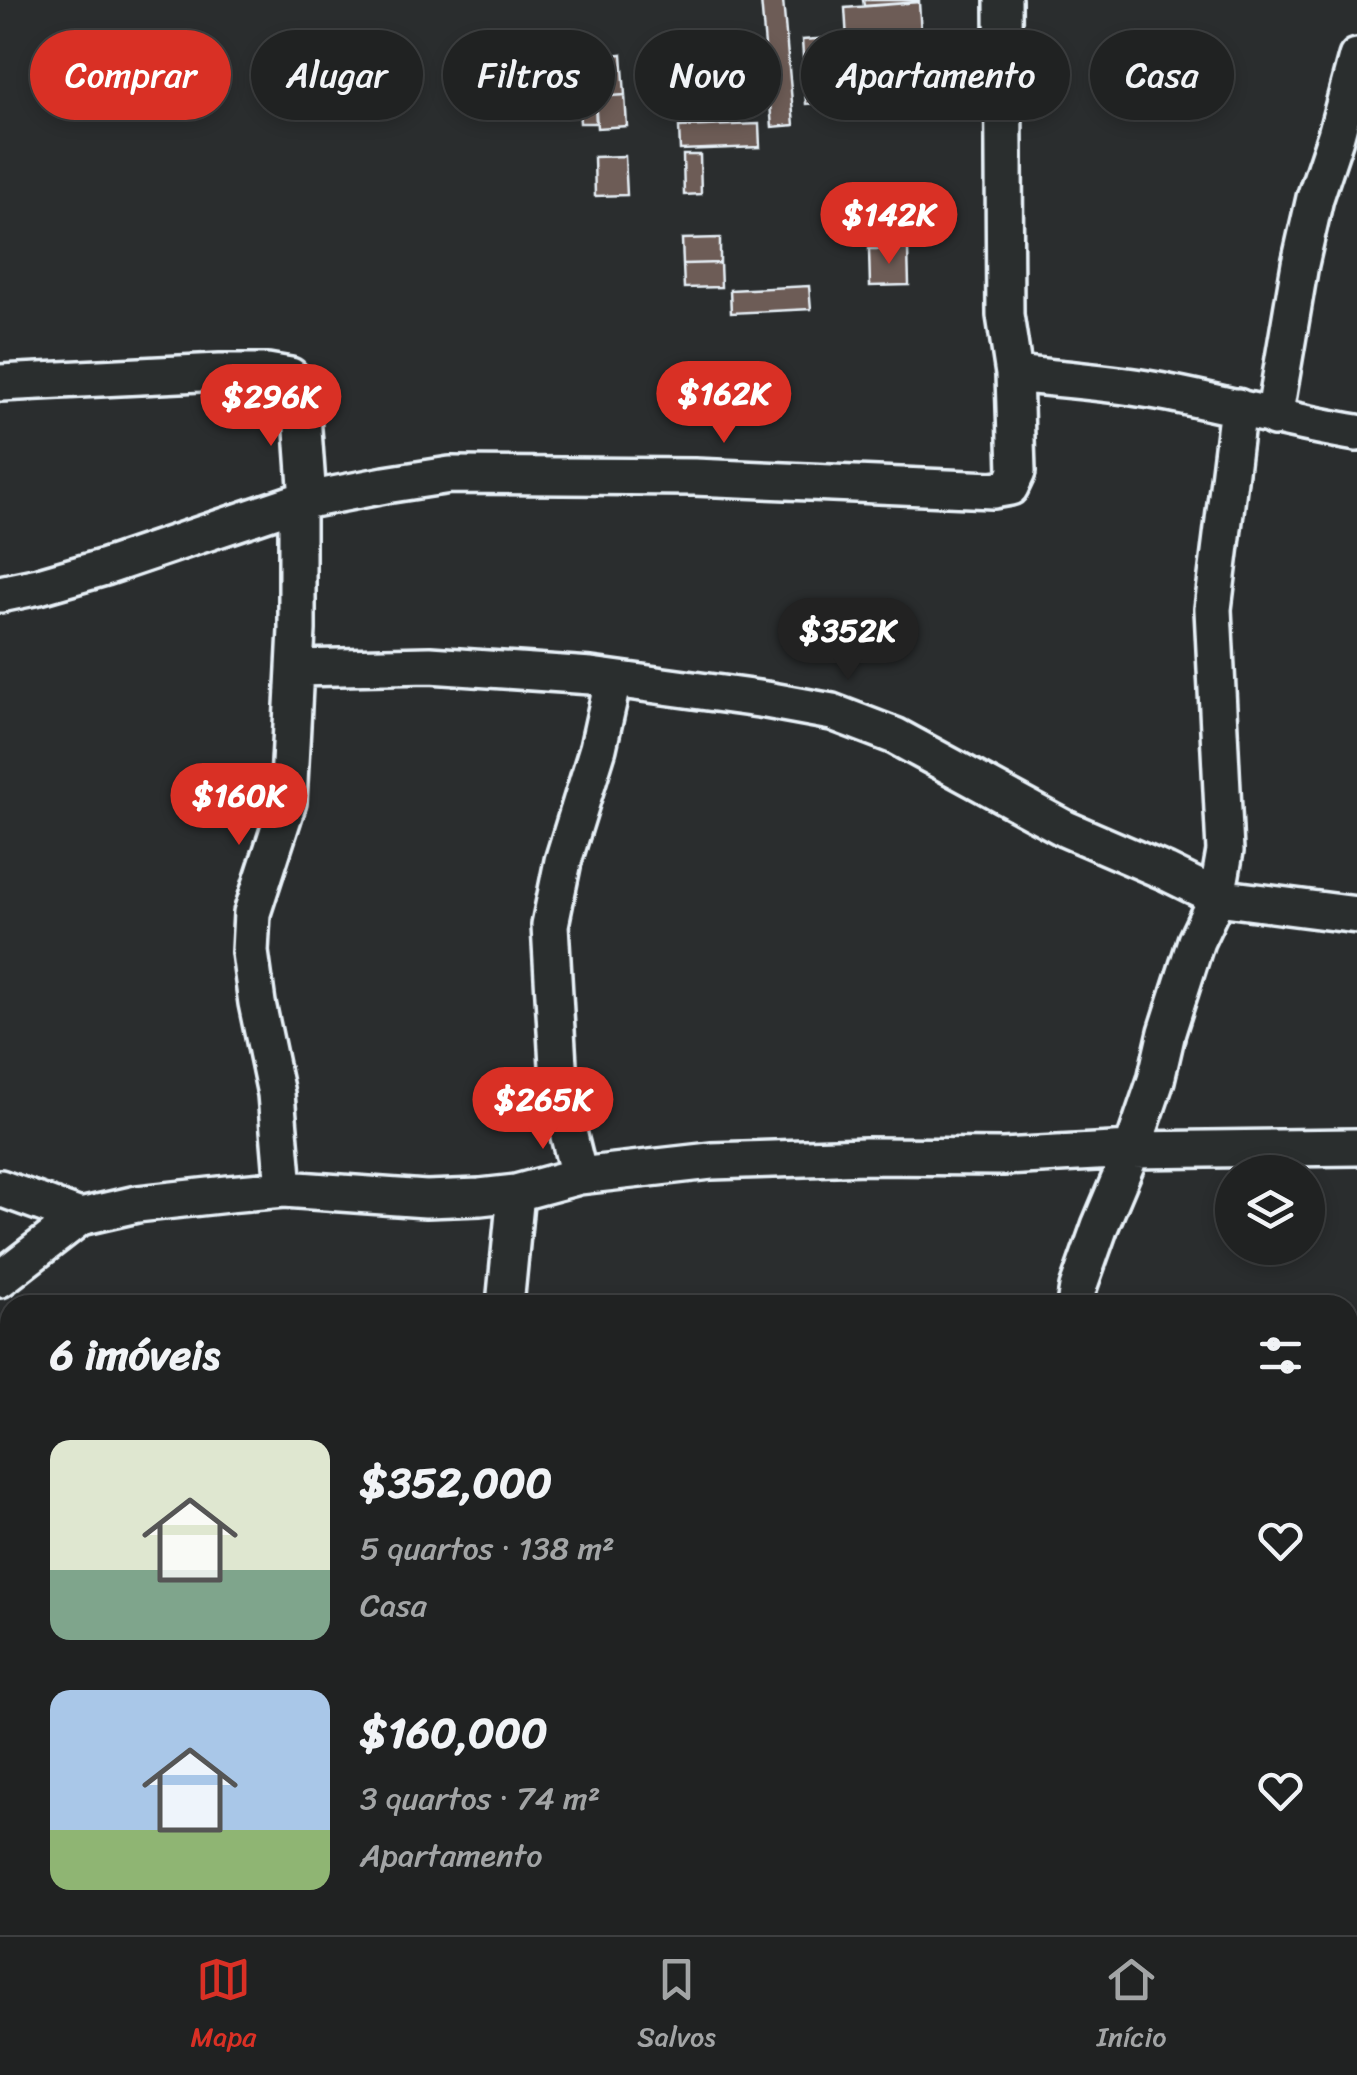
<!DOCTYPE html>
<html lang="pt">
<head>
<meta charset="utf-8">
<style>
	:root { --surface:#202222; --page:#282a2a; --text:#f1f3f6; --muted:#a2a4a5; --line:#3d3f40; --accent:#d93025 }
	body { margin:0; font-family:Sriracha,sans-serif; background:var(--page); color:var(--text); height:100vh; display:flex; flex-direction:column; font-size:38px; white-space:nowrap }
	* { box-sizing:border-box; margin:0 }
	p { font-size:32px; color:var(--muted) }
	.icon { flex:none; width:55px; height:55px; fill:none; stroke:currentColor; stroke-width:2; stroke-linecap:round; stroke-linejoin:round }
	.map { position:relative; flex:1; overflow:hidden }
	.details { position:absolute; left:0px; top:1295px; width:1358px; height:640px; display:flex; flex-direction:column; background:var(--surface); border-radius:30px 30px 0 0; box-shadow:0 5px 15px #0003,0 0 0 2px var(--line) }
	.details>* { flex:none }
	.top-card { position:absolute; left:30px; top:30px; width:1298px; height:90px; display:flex; gap:20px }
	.fabs { position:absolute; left:1215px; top:1155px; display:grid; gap:20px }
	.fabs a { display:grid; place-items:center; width:110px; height:110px; border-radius:50%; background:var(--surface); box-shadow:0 5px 15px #0003,0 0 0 2px var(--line); font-size:50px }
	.price { position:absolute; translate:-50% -85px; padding:0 22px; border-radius:35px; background:var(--accent); color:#fff; font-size:32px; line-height:65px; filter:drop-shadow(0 2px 5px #0008) }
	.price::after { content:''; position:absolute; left:50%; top:60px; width:30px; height:22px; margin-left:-15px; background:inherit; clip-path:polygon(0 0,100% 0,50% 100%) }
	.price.active { background:#222; color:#fff }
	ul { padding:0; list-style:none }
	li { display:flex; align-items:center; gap:30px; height:250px; padding:0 50px }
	li span { display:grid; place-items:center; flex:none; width:280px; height:200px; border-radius:20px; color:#555 }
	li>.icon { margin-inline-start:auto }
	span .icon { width:120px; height:120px; fill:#fffc; stroke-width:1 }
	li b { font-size:42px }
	h2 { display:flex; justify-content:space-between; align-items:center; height:120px; padding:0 50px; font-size:42px }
	.pill { padding:0 35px; border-radius:45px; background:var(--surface); box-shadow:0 5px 15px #0003,0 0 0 2px var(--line); font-size:35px; line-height:90px }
	.pill.active { background:var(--accent); color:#fff }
	.dock { display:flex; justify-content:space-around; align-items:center; height:140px; border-top:2px solid var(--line); background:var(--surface); font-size:28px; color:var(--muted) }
	.dock a { display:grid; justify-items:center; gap:5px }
	.dock .active { color:var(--accent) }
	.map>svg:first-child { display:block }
</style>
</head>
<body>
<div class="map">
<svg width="1357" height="1935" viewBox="0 0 1357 1935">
	<rect width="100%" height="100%" fill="#2a2d2e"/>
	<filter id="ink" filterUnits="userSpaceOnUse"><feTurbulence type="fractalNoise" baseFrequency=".01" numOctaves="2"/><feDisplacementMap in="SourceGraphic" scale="20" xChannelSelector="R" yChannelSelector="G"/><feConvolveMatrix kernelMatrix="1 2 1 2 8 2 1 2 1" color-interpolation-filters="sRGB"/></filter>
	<g filter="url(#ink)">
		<!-- building -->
		<path fill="#6d5c57" stroke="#e8f1f8" stroke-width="2.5" d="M761 0H783L794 125 772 127Z
			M863 0H919V2L864 6Z
			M919 2 921 34 847 40 845 8Z
			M915 35 917 72 850 77 847 40Z
			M832 38 836 102 806 104 802 40Z
			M1127 38 1163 44 1156 84 1121 78Z
			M577 49H592L593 73 577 74Z
			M622 54 625 95 595 97 593 57Z
			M593 73 596 123H580L577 74Z
			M625 95 627 126 597 128 595 97Z
			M759 124 760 147 680 150 679 127Z
			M683 155H700L701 194 684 195Z
			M625 156 627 195 595 196 594 157Z
			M906 200 907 224 872 226 871 203Z
			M720 238V263L683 264 682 239Z
			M869 249H908L909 285 870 286Z
			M720 263 721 287 684 288 683 264Z
			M809 286 811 309 731 313 730 290Z"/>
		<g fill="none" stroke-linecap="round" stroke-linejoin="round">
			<!-- street casing -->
			<g stroke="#e8f1f8" stroke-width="42">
				<path id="street" d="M1003 0 1005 315 1014 374
					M0 383 220 372H267L290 376 300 388 308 500
					M1274 418 1300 264 1315 198 1336 135 1357 57
					M0 594 39 586 105 567 297 502 385 485 450 475 694 477 993 490 1010 487 1017 472 1014 374C1060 379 1107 382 1152 390 1221 402 1288 422 1357 433
					M295 668 430 665 591 676 766 700 832 712 895 736 1066 829 1166 872 1217 897 1357 915
					M579 1176 565 1120 558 1065 550 925 563 861 598 748 613 680
					M0 1188 80 1217
					M284 1189 276 1094 257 1003 250 952 252 913 288 802 297 630V502
					M0 1279 80 1217 137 1204 228 1194 284 1189 426 1199 480 1197 516 1193 579 1176 711 1161 866 1156 1003 1157 1132 1150 1357 1147
					M505 1305 516 1193
					M1075 1305 1078 1288 1100 1226 1132 1150 1156 1080 1167 1032 1196 941 1217 897 1225 851 1213 609 1238 407
					M0 1652 10 1653
					M1348 1683H1357
					M0 1872 10 1873
					M307 1925 365 1935
					M407 1925 410 1935
					M893 1935 899 1925"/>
			</g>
			<!-- street -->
			<use href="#street" stroke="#2a2d2e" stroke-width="35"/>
		</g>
	</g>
</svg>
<div class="fabs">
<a><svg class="icon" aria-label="layers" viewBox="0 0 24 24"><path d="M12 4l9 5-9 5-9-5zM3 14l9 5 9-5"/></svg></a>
</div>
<b class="price" style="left:889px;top:267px">$142K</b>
<b class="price" style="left:724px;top:446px">$162K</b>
<b class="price" style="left:271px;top:449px">$296K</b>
<b class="price active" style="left:848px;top:683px">$352K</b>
<b class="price" style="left:239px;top:848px">$160K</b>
<b class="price" style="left:543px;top:1152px">$265K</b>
<div class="top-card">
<a class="pill active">Comprar</a>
<a class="pill">Alugar</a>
<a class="pill">Filtros</a>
<a class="pill">Novo</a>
<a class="pill">Apartamento</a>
<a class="pill">Casa</a>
</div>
<section class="details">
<h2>6 imóveis<svg class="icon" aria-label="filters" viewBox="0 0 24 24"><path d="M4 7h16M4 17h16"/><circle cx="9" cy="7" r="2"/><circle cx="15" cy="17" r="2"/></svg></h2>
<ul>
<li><span style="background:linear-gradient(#dfe7d0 65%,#7fa58c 0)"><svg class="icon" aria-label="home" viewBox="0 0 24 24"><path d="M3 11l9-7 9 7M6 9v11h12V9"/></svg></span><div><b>$352,000</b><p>5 quartos · 138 m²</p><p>Casa</p></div><svg class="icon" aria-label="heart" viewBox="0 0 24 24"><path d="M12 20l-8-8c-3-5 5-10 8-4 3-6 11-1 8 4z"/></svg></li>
<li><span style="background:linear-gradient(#a9c7e8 70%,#8fb573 0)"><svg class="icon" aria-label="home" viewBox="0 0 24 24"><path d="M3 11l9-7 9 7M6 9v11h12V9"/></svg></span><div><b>$160,000</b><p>3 quartos · 74 m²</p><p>Apartamento</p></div><svg class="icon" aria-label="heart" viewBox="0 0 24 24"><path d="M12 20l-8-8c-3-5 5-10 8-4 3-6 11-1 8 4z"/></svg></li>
</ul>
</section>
</div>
<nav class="dock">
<a class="active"><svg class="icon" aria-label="map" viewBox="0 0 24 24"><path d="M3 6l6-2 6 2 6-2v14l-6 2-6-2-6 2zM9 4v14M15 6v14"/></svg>Mapa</a>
<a><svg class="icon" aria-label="saved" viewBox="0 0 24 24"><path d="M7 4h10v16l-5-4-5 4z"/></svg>Salvos</a>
<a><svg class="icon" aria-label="home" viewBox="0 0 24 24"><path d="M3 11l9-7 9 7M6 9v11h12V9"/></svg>Início</a>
</nav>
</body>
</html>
